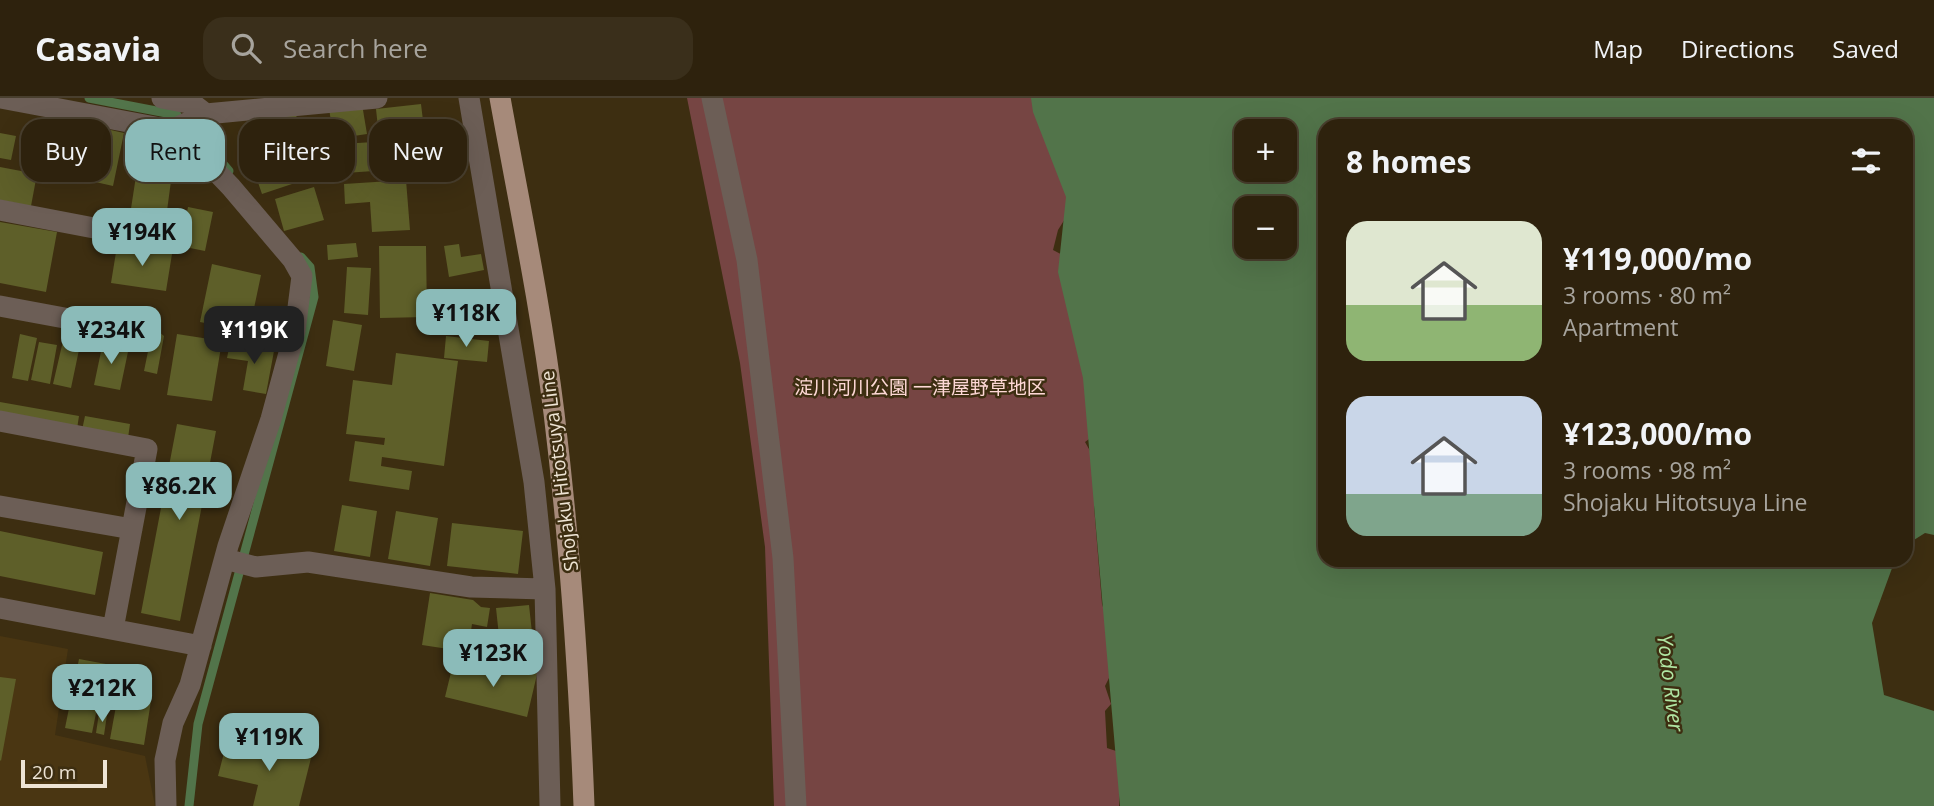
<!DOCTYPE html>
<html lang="en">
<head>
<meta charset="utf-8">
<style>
	:root { --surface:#2e220d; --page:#3a2f1b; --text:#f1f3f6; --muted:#a7a49d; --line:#493f2e; --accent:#8bbbb9 }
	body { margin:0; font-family:"Open Sans","Noto Sans JP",sans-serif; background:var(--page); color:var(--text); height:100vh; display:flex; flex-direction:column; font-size:26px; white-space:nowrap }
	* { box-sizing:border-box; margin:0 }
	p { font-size:23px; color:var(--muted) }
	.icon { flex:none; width:38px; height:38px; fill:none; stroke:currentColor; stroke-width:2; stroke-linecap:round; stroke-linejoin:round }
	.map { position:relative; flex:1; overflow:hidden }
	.side { position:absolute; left:1318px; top:21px; width:595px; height:448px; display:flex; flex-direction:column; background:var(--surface); border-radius:21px; box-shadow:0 7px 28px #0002,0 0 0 2px var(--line) }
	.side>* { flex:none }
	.guide { position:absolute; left:21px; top:21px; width:665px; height:63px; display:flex; gap:14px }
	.controls { position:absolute; left:1234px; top:21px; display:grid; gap:14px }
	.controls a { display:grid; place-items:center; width:63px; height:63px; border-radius:14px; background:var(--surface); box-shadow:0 7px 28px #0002,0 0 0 2px var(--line); font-size:35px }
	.scale { position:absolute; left:21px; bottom:18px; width:86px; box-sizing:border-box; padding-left:7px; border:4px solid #eee4d4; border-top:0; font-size:19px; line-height:24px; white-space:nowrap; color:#eee4d4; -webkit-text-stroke:5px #3d2e11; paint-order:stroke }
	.price { position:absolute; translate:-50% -60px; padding:0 16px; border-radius:14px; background:var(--accent); color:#111; font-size:23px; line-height:46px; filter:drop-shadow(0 2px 4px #0008) }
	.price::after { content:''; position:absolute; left:50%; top:42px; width:21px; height:16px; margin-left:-10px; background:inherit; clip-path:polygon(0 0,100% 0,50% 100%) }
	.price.selected { background:#222; color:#fff }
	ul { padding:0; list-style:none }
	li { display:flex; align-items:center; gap:21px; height:175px; padding:0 28px }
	li span { display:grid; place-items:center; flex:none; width:196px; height:140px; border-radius:21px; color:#555 }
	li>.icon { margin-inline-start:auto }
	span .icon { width:84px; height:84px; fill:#fffc; stroke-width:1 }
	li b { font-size:30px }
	h2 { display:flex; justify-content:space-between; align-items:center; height:84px; padding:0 28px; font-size:30px }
	.tag { padding:0 24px; border-radius:21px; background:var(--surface); box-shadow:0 7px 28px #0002,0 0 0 2px var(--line); font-size:24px; line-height:63px }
	.tag.selected { background:var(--accent); color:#111 }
	header { display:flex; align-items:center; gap:42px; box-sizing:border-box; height:98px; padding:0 35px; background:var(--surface); border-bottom:2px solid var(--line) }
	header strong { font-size:33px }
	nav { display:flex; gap:38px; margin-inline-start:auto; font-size:24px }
	.search { width:490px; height:63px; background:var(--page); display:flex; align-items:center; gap:18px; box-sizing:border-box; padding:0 24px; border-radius:21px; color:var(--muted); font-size:26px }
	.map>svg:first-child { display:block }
</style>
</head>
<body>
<header>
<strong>Casavia</strong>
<div class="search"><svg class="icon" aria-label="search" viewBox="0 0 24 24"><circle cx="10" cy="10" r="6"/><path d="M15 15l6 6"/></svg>Search here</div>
<nav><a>Map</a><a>Directions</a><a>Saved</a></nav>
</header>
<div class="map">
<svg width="1934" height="708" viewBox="0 0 1934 708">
	<rect width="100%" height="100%" fill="#3d2e11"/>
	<!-- built -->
	<path fill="#4a3612" d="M0 538 68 551 55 637 145 658 155 708H0Z"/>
	<!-- green -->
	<path fill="#764543" d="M687 0H1046L1073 108 1058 132 1053 152 1076 164 1100 333 1085 344 1098 367 1094 408 1102 506 1119 560 1105 588 1111 606 1105 613 1107 650 1122 655 1119 708H774L765 449 740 265Z"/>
	<!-- water -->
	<path fill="#52744a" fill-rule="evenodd" d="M1031 0H1934V437L1925 435 1906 447V28H1325V462H1895L1872 525 1884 597 1934 613V708H1120L1083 280 1058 174 1066 99 1033 14ZM1246 33H1284V72H1246ZM1246 110H1284V149H1246Z"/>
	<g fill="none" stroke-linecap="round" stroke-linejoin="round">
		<!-- stream -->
		<path stroke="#52744a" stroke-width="9" d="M89 0 177 17
			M195 33 229 73
			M189 708 198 626 314 199 310 169 301 159"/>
	</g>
	<!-- building -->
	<path fill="#5e5f29" d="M362 6 367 36 334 41 329 11Z
		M421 6 429 72 383 77 376 11Z
		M295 14 316 78 262 96 240 32Z
		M51 25 94 33 85 85 42 77Z
		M102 30 124 35 113 88 91 83Z
		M0 35 16 38 11 62 0 60Z
		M132 35 156 40 149 76 125 71Z
		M373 44 374 73 345 75 343 46Z
		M159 55 170 57 166 76 156 74Z
		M0 69 37 76 31 108 0 102Z
		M136 78 171 83 164 135 128 130Z
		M406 82 410 132 372 134 370 104 345 106 344 86Z
		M314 89 324 122 284 133 275 101Z
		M188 109 213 114 205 153 180 148Z
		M0 124 57 134 46 194 0 185Z
		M356 145 358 159 328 162 327 147Z
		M459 146 461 159 481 156 484 172 449 179 444 148Z
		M117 148 172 156 166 193 111 185Z
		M379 148H426L427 219 380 220Z
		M212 166 261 177 249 234 200 224Z
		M347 169 371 170 368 217 344 215Z
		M277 213 290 216 285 241 273 239Z
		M333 222 362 227 354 273 326 268Z
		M153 229 164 238 157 276 144 273Z
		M20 236 37 240 28 283 12 280Z
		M177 236 222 243 212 303 167 297Z
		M446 238 489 243 487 264 444 260Z
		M63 243 80 247 71 290 53 286Z
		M39 244 57 247 50 286 31 282Z
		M103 244 129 249 120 292 94 287Z
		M230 245 274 253 266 296 243 292 248 263 227 260Z
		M396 255 458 263 444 368 382 359 381 368 412 373 409 392 349 383 355 343 384 347 385 340 346 336 353 282 392 287Z
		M0 304 79 318 77 331 0 317Z
		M85 318 130 326 128 340 82 332Z
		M177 326 216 333 180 523 141 515Z
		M342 407 377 413 370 459 334 453Z
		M396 413 438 420 430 468 388 461Z
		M452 425 523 433 518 476 447 468Z
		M0 433 103 454 95 497 0 478Z
		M430 495 473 502 481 509 490 510 487 529 472 526 468 554 422 547Z
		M529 507 534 553 501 557 496 510Z
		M79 561 106 566 92 635 65 630Z
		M453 566 491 575 538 572 527 619 445 599Z
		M0 579 16 581 1 663 0 662Z
		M118 597 151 603 144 647 110 641Z
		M99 615 107 617 104 637 96 635Z
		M269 645 312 656 299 708H253L258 687 218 678 226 647 266 657Z"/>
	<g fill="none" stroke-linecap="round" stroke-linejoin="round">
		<!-- minor -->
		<path stroke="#6c5e56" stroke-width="21" d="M1 0 171 32 206 16 377 0
			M162 0 193 6 206 16
			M469 0 534 384 545 491 550 708
			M712 0 747 162 783 460 796 708
			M0 112 115 134
			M0 208 86 224
			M0 323 147 351 113 531
			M0 408 132 431
			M225 461 256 469 308 464 471 489 545 491
			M0 510 201 548
			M166 708 165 662 173 625 190 587 228 448 271 321 295 233 302 178 293 162 231 89 184 40 171 32"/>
		<!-- major -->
		<path stroke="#a68a7a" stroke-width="21" d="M500 0C519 105 541 209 554 315 570 446 579 576 584 708"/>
	</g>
	<g text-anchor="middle" stroke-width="5" stroke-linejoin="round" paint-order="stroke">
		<!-- park labels -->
		<g font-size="19" fill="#fed8d6" stroke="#3d2e11">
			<text x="920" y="296">淀川河川公園 一津屋野草地区</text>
		</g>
		<!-- street labels -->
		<g font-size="19" fill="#eee4d4" stroke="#3d2e11">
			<text transform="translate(559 373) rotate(-97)" y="7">Shojaku Hitotsuya Line</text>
		</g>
		<!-- water labels -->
		<g font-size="21" font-style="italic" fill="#b0e6a3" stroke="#3d2e11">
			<text transform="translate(1670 585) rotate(83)" y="7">Yodo River</text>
		</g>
	</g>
</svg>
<div class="controls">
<a>+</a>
<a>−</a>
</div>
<div class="scale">20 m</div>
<b class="price" style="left:142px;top:170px">¥194K</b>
<b class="price" style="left:466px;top:251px">¥118K</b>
<b class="price" style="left:111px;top:268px">¥234K</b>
<b class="price selected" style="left:254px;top:268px">¥119K</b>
<b class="price" style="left:179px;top:424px">¥86.2K</b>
<b class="price" style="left:493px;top:591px">¥123K</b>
<b class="price" style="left:102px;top:626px">¥212K</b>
<b class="price" style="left:269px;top:675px">¥119K</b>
<div class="guide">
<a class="tag">Buy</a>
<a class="tag selected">Rent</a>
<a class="tag">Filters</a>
<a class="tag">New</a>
</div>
<section class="side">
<h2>8 homes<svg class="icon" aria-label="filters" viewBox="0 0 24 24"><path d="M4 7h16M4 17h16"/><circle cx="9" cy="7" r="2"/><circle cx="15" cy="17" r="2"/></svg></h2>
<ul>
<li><span style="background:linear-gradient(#dfe7d0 60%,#8fb573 0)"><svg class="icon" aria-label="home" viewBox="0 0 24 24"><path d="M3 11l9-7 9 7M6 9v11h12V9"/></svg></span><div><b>¥119,000/mo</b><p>3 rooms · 80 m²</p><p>Apartment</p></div></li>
<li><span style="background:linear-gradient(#c9d6e8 70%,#7fa58c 0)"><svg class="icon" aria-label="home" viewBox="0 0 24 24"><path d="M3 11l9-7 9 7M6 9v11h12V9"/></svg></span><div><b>¥123,000/mo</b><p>3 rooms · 98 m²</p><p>Shojaku Hitotsuya Line</p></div></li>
</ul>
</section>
</div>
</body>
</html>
